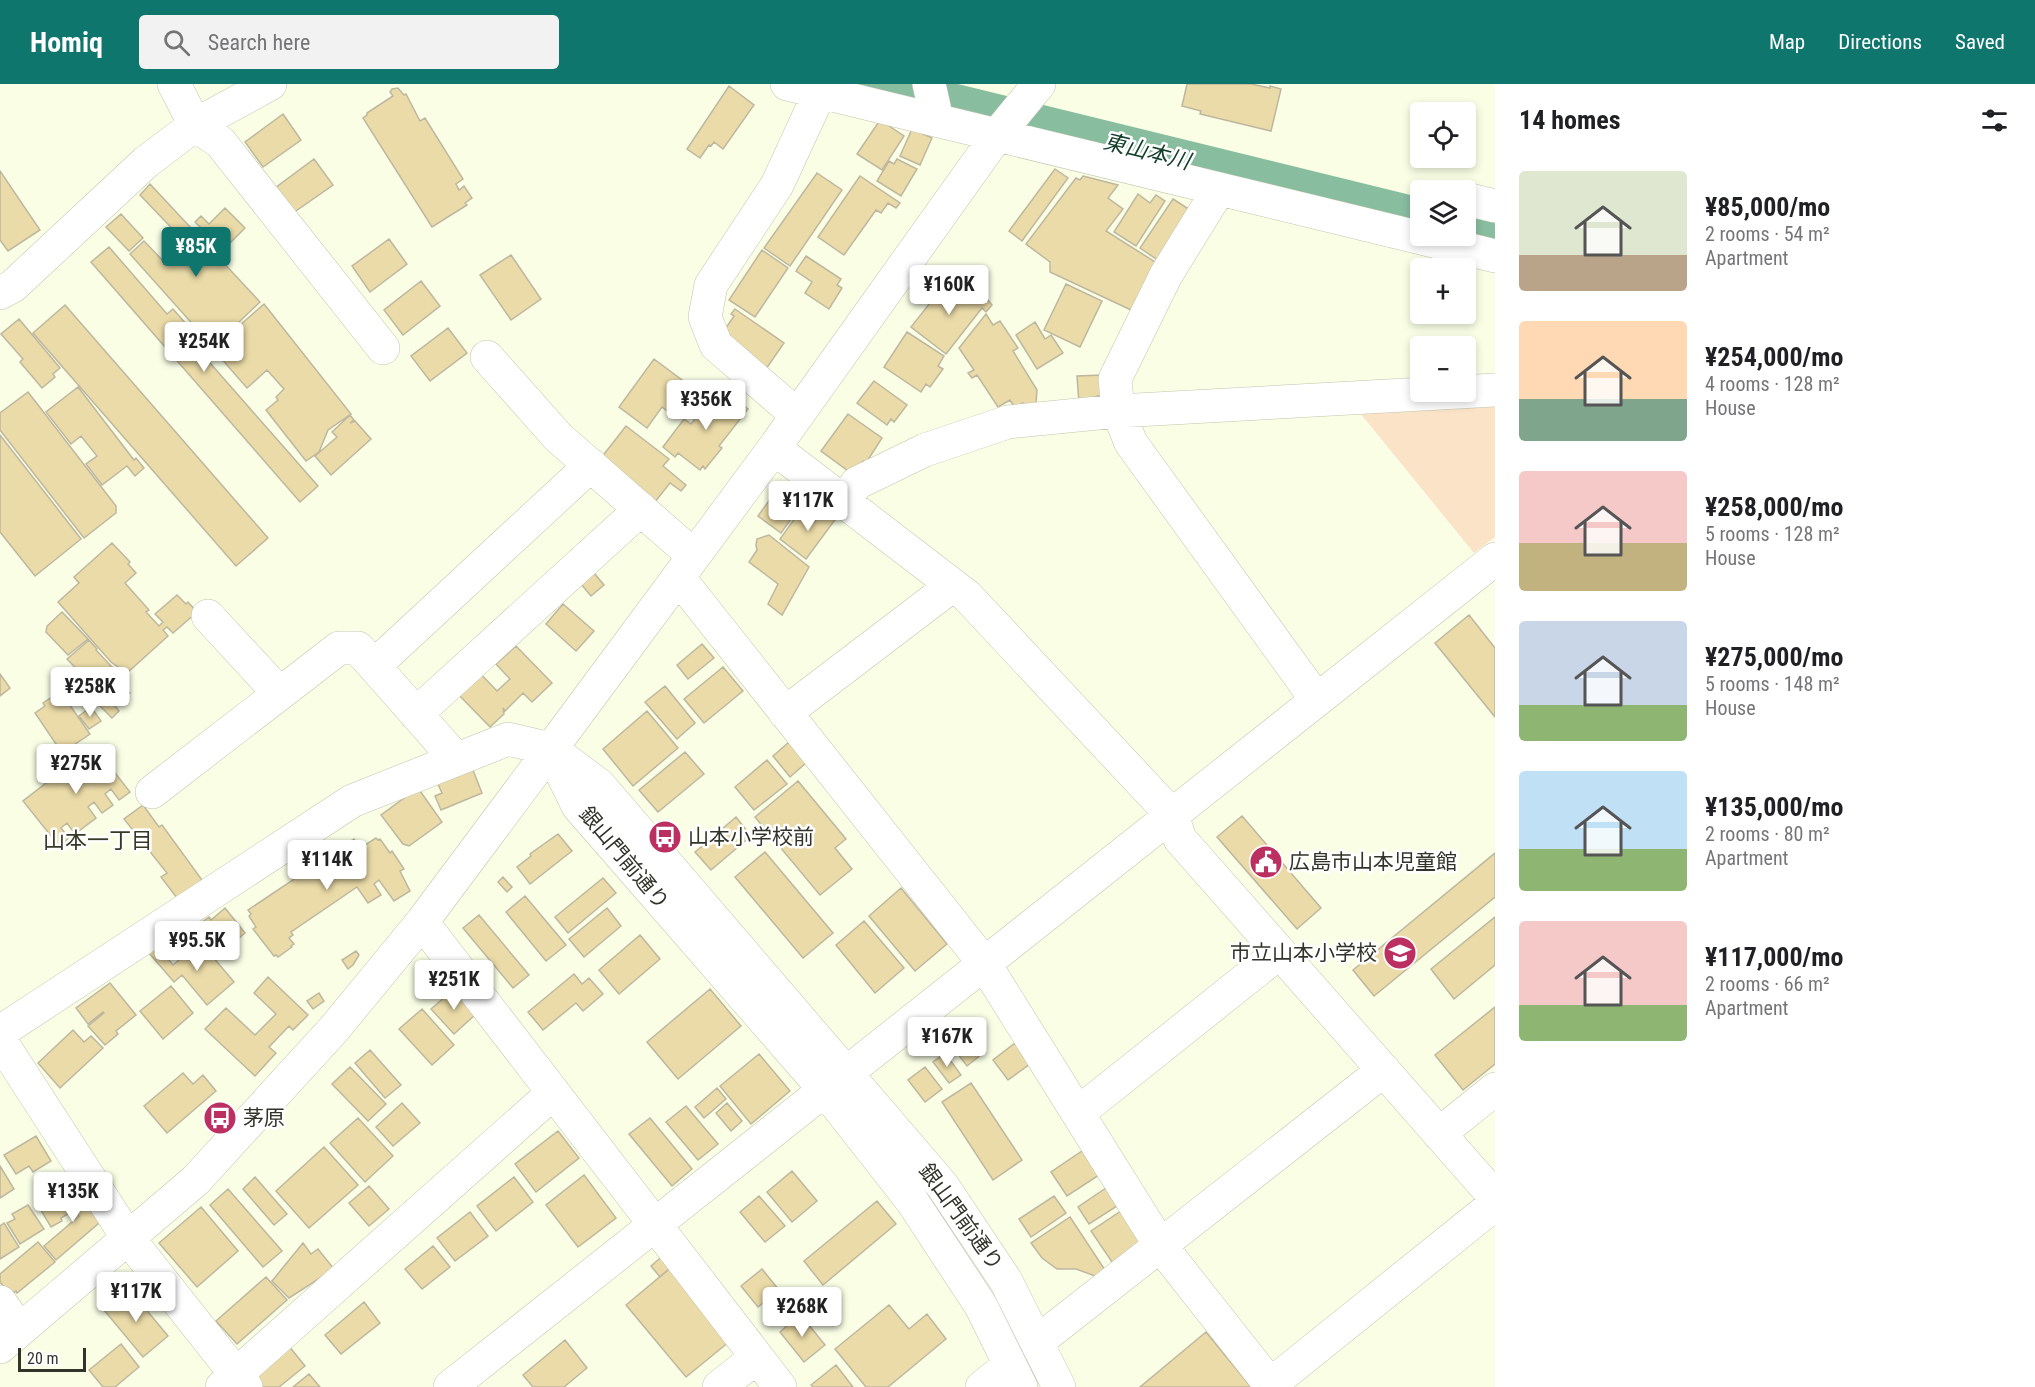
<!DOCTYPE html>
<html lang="en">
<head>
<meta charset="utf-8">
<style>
	:root { --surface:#fff; --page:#f2f2f2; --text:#202124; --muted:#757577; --accent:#0f766e }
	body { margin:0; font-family:"Roboto Condensed","Noto Sans JP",sans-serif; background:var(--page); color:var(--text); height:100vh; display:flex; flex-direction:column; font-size:22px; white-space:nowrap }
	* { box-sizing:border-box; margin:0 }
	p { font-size:20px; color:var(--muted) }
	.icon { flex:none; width:33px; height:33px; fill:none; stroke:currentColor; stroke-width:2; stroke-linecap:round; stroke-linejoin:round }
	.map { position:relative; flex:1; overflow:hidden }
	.sheet { display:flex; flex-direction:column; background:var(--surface); width:540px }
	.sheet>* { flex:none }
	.fabs { position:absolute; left:1410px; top:18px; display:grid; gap:12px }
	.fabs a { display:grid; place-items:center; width:66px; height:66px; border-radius:6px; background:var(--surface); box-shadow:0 3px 9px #0003; font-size:30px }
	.scale { position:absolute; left:18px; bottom:15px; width:68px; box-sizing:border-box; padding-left:6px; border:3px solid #32342a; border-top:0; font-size:16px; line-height:21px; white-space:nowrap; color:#32342a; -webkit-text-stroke:4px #fff; paint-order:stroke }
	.price { position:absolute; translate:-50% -51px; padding:0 14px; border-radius:6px; background:#fff; color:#222; font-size:20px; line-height:39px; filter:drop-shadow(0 2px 3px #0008) }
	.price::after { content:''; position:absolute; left:50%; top:36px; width:18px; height:14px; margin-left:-9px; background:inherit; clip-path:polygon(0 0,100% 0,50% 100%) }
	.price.current { background:var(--accent); color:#fff }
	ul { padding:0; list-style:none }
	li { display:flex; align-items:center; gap:18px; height:150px; padding:0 24px }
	li span { display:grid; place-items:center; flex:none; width:168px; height:120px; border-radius:6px; color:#555 }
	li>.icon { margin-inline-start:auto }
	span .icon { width:72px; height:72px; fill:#fffc; stroke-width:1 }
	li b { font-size:26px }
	h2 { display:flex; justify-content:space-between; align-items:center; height:72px; padding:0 24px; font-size:26px }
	header { display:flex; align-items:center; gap:36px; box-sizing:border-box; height:84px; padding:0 30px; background:var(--accent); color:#fff }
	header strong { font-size:28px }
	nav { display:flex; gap:33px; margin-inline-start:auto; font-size:21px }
	.search { width:420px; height:54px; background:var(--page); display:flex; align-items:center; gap:15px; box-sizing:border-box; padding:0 21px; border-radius:6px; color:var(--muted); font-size:22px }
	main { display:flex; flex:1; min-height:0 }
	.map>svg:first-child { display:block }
</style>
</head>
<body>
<header>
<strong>Homiq</strong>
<div class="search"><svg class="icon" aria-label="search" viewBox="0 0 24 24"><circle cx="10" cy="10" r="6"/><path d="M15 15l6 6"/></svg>Search here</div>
<nav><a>Map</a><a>Directions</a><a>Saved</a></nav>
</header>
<main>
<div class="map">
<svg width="1495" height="1303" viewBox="0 0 1495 1303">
	<rect width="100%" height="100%" fill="#f9fee5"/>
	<!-- green -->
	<path fill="#fbe3c8" d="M1495 319V453L1474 469 1356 324Z"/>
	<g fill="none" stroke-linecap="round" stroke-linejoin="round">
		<!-- river -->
		<path stroke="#89bda0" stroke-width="40" d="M874 0 1420 134
			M1466 146 1495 152"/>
	</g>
	<!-- building -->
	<path fill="#ebdba8" stroke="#beb7a0" stroke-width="1.5" d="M1187 0H1251L1270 4V2L1281 5 1271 47 1200 30 1201 27 1182 22Z
		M729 2 754 21 723 65 714 58 711 62 709 61 700 74 687 65Z
		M398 4 404 11 406 10 420 37 425 34 463 95 456 100 459 106 464 102 472 114 465 119 467 121 432 143 363 34 367 31V29L393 12 390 8 392 5Z
		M283 30 301 56 263 83 245 58Z
		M880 36 904 52 882 86 857 70Z
		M912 45 932 54 920 81 900 72Z
		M314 75 333 101 293 129 275 104Z
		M897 75 917 85 901 112 877 97 889 77 894 80Z
		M1055 85 1068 94 1022 157 1009 147Z
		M0 87 40 146 8 167 0 156Z
		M817 89 842 106 790 182 764 164Z
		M860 92 900 119 896 124 888 119 881 129 876 126 844 171 818 153Z
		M1083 92 1118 101 1108 114 1123 125 1106 147 1160 181 1131 226 1050 188V178L1026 160 1076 94 1080 96Z
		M150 100 260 218 213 263 130 170 144 157 165 179 186 159 140 111Z
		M1138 110 1150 119 1156 111 1165 117 1136 162 1114 148Z
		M1173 115 1195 129 1162 179 1140 164Z
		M225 124 245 144 223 166 195 138 201 132 209 140Z
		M121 130 143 154 129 167 106 143Z
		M389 155 407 180 370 208 352 182Z
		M109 163 167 230 173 225 195 250 189 255 318 402 300 418 91 178Z
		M762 166 788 184 755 233 729 216Z
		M511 171 541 215 511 236 480 191Z
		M806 172 841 195 837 201 842 204 829 225 805 209 812 198 796 187Z
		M421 197 440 222 403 251 384 226Z
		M954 198 975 214 972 217 982 208 992 221 986 228 982 224 946 270 911 243 945 200 950 203Z
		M1066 200 1102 217 1080 263 1044 246Z
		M264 220 351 330 328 346 319 368 306 377 266 326 278 316 276 313 284 305 267 286 247 304 213 265Z
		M65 221 268 454 236 482 33 249Z
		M735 225 784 259 764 288 721 251 734 232 731 230Z
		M986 230 993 241 1000 237 1018 264 1013 267 1037 306 1036 319 1028 322 1023 319 1015 324 1010 316 998 323 977 291 972 294 968 289 974 286 959 264Z
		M19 235 60 284 53 290 55 293 42 304 20 278 23 275 1 250Z
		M1035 238 1045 255 1051 251 1063 269 1037 285 1016 251Z
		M448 244 467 269 430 297 411 272Z
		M907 248 944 272 938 282 943 285 930 303 926 300 921 308 884 283Z
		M654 275 682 296 668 315 673 318 667 327 662 323 647 344 619 323Z
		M1103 291 1104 312H1097V318L1079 319 1077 292Z
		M874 297 907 321 894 338 891 335 887 341 857 319Z
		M78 303 134 376 136 374 144 384 135 392 127 382 102 401 86 380 97 372 81 352 71 360 46 328Z
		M719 304 748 325 719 362 722 364 705 385 703 382 700 386 678 369 675 373 663 363 684 335 691 340Z
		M28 308 116 422V429L84 454 0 346V329Z
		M848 330 882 354 866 379 863 377 856 386 851 389 821 367Z
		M350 331 354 336 350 339 355 337 371 355 331 391 315 372 337 353 332 348Z
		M626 342 669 375 663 382 686 401 681 407 670 399 651 423 601 374Z
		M0 351 81 455 35 492 0 448Z
		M781 400 804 417 781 449 758 432Z
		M825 423 837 433 806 475 780 455 800 427 814 438Z
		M769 451 809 483 782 531 768 520 778 500 749 478 757 466 756 461 757 455Z
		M112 459 130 478 128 480 136 489 125 499 149 526 146 528 159 542 163 538 155 530 177 511 186 520 188 518 197 528 173 549 167 543 163 546 168 552 127 589 111 578 58 518 79 499 74 493Z
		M589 483 604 501 591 512 576 494Z
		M563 520 594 547 576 567 546 540Z
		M62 528 88 555 68 571 46 548 47 542Z
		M1469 531 1495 564V633L1435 559Z
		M89 556 97 565 96 566 125 597 122 600 130 609 115 622 119 627 112 634 98 620 105 614 67 575Z
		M702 560 714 574 688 595 677 581Z
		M516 562 552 599 532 618 523 609 505 627 503 624 504 630 490 643 454 606 476 585 497 607 510 595 496 580Z
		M723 583 743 607 704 639 684 615Z
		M0 590 10 604 0 612Z
		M665 602 695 639 677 655 645 618Z
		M62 610 90 650 62 669 35 629 45 622 43 619 52 613 54 616Z
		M91 623 101 637 89 645 79 632Z
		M647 627 678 664 633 702 603 665Z
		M789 658 806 679 790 693 773 672Z
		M94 662 130 708 119 716 111 705 105 710 113 721 102 729 94 718 88 723 96 734 75 750 67 739 61 744 69 754 59 762 23 717Z
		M685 668 704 690 658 728 639 706Z
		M767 676 787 700 754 726 735 703Z
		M471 681 482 709 441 726 435 712 442 709 436 696Z
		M798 697 846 755 835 764 852 785 820 811 755 733Z
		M418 704 442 738 409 762 403 760 381 731Z
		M143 721 159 743 162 741 202 796 177 814 161 793 167 789 124 735Z
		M1242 732 1321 824 1297 845 1217 753Z
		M736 733 751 752 711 786 695 768Z
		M558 750 572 767 530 800 517 783 531 772 530 770Z
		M376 754 378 756 380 755 390 769 392 767 404 785 400 787 410 807 394 817 379 796 374 800 381 811 368 819 357 803 291 848 293 851 289 854 294 860 291 862 292 863 278 873 276 871 274 872 253 845 256 843 249 832 251 830 248 826 354 755 359 762 360 760 362 763Z
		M765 768 833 849 803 874 735 793Z
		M1495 769V813L1374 912 1353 886Z
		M503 793 512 803 507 808 498 798Z
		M603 794 616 809 568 849 555 833Z
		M901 804 947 860 915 887 869 832Z
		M525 812 566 861 546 877 506 828Z
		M225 824 245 849 217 873 194 844 209 833 211 836Z
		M607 824 621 842 584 873 569 855Z
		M479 831 529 891 513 904 463 844Z
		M1495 833V881L1454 915 1431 885Z
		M864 837 904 884 875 909 836 861Z
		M640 851 660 875 619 910 599 886Z
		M196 858 205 869 207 866 234 898 207 921 182 891 174 898 149 869 158 862 173 881 187 869 186 867Z
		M356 867 359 871 353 881 348 885 342 876Z
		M574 890 582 900 589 894 603 910 583 927 576 919 543 946 528 928Z
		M268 893 308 931 293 946 289 942 269 963 276 969 255 992 205 945 226 924 255 951 276 930 254 909Z
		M110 899 136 931 116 947 118 950 105 961 88 942 104 929 103 928 88 940 76 924Z
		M171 902 193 929 163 955 140 927Z
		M454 905 476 930 454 950 431 925Z
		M710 905 741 942 678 995 647 958Z
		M319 909 324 917 313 925 307 917Z
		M1495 923V980L1463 1006 1435 971Z
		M422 925 454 961 432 981 399 945Z
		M959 941 982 970 967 982 944 952Z
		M73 946 84 958 91 952 103 964 60 1004 38 979Z
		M1015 959 1030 980 1008 996 993 976Z
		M370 966 401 1001 385 1014 355 979Z
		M945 969 961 991 949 999 933 978Z
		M759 970 790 1007 751 1040 720 1002Z
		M350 983 386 1020 368 1037 332 1000Z
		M925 983 942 1005 925 1018 908 996Z
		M183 989 193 1000 203 991 216 1007 167 1049 144 1022Z
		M971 999 1022 1076 993 1096 942 1018Z
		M717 1004 726 1015 704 1034 695 1023Z
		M402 1019 420 1039 393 1062 376 1043Z
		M727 1019 742 1037 731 1047 716 1029Z
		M686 1022 718 1060 698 1076 666 1038Z
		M358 1034 393 1072 365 1098 330 1059Z
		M650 1034 692 1085 672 1102 629 1050Z
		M558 1047 579 1074 536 1108 515 1080Z
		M36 1052 51 1077 33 1088 29 1082 16 1090 4 1071Z
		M324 1063 358 1101 309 1144 276 1107Z
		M1082 1067 1099 1091 1067 1112 1051 1088Z
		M0 1082 14 1105 0 1114Z
		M792 1087 817 1117 792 1138 767 1108Z
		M584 1091 616 1134 578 1163 546 1121Z
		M70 1092 99 1139 56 1176 44 1162 79 1132 70 1119 64 1101 65 1096Z
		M255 1093 287 1130 274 1141 243 1105Z
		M514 1093 533 1118 496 1147 477 1122Z
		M369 1102 389 1125 369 1142 349 1119Z
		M1106 1104 1117 1122 1089 1140 1078 1123Z
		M228 1105 282 1167 263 1183 210 1121Z
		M59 1109 71 1128 61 1134 62 1137 51 1143 36 1118 47 1111 49 1115Z
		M759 1112 785 1142 765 1158 740 1128Z
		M1054 1112 1066 1129 1031 1153 1019 1135Z
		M877 1117 896 1140 823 1201 804 1177Z
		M28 1121 44 1145 20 1160 7 1139 15 1135 12 1130Z
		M201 1123 238 1167 197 1203 159 1159Z
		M1121 1127 1143 1161 1114 1181 1091 1147Z
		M470 1128 488 1152 455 1177 437 1154Z
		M1070 1133 1105 1186 1095 1192 1076 1185H1057L1042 1174 1031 1159Z
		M4 1139 19 1163 0 1175V1142Z
		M38 1158 55 1178 17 1209 16 1207 11 1211 0 1198V1190Z
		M303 1159 311 1170 318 1165 334 1185 289 1214 272 1197Z
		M433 1162 450 1183 422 1205 405 1185Z
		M666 1169 675 1180 660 1193 651 1182Z
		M675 1180 735 1253 686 1293 626 1221Z
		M762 1185 779 1206 758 1223 741 1202Z
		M266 1193 287 1216 237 1260 216 1237Z
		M129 1205 168 1252 143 1273 104 1226Z
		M364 1218 380 1239 341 1270 325 1251Z
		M889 1221 909 1245 927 1230 946 1255 888 1303H866L835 1265Z
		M800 1230 825 1261 804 1278 780 1248Z
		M1206 1248 1251 1303H1140Z
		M565 1256 587 1284 564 1303H533L523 1291Z
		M121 1260 139 1283 115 1303H103L89 1286Z
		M288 1261 305 1282 279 1303H259L250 1292Z
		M836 1281 853 1303H813L811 1301Z
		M309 1290 320 1303H293Z"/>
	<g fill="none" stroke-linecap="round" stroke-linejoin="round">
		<!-- minor casing -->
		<g stroke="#c1c5ad" stroke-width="34">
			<path id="minor" d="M174 0 195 41 220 58 383 264
				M787 0 1495 172
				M929 0 937 36
				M1219 105 1166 191 1115 295 1118 327 1131 359 1317 616
				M1466 115 1495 122
				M0 209 13 202 146 78 195 41 270 0
				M487 273 558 353 694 472
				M797 331 716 261 705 233 711 201 777 101 820 8
				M774 364 967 512 1172 731 1180 755 1495 1113
				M843 417 857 399 925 366 1008 338 1118 327 1495 306
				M679 494 984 879 1160 1161 1272 1303
				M208 532 279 609
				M374 582 591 381
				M785 629 953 501
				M416 630 641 425
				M553 671 578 722 825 1006 912 1117 981 1222 1021 1303
				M152 708 339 564H358L456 675
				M422 838 780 1303
				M0 948 352 717 508 655 551 665 599 701 942 1101 1006 1197 1059 1303
				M0 956 128 1154 246 1303
				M1078 1029 1280 868
				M1439 1050 1495 1005
				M0 1218 20 1246
				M1037 1258 1384 986
				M0 1263 196 1096 334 945 422 838 551 665 774 364 998 50 1039 0
				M1270 1301 1495 1120
				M222 1303 553 1009
				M450 1303 1495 475
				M719 1303 757 1273
				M982 1303 1010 1281"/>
		</g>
		<!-- minor -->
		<use href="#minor" stroke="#fff" stroke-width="33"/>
	</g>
	<!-- icons -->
	<defs>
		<g id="bus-disc" transform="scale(1.725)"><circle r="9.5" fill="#bc2f61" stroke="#fff"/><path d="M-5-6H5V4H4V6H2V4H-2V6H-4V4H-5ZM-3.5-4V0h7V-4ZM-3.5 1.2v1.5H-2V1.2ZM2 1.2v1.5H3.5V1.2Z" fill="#fff"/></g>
		<g id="civic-disc" transform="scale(1.725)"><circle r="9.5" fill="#bc2f61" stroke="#fff"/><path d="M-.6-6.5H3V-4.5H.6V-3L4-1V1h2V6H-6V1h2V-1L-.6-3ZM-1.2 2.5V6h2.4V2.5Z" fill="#fff"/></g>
		<g id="school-disc" transform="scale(1.725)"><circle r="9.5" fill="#bc2f61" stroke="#fff"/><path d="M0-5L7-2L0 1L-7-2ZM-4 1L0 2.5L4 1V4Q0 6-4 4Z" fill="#fff"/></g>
	</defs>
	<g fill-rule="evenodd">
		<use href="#bus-disc" x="665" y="753"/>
		<use href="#civic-disc" x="1266" y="778"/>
		<use href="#school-disc" x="1400" y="869"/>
		<use href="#bus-disc" x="220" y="1034"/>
	</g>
	<g text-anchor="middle" stroke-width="5" stroke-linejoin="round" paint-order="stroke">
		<!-- poi labels -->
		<g font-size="21" fill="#32342a" stroke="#fff" text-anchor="start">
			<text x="688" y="760">山本小学校前</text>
			<text x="1289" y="785">広島市山本児童館</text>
			<text x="1377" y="876" text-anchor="end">市立山本小学校</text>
			<text x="243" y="1041">茅原</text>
		</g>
		<!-- street labels -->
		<g font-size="21" fill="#32342a" stroke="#fff">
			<text transform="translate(624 774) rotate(50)" y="7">銀山門前通り</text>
			<text transform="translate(961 1133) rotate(54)" y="7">銀山門前通り</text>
		</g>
		<!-- water labels -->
		<g font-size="22" font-style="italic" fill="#15402b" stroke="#fff">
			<text transform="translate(1147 67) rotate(14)" y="8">東山本川</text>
		</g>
		<!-- neighbourhood labels -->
		<g font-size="22" fill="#363925" stroke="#fff">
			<text x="98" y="764">山本一丁目</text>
		</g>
	</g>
</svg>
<div class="fabs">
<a><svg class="icon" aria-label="locate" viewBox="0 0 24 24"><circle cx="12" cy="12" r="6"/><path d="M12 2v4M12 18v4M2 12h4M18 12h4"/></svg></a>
<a><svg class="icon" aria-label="layers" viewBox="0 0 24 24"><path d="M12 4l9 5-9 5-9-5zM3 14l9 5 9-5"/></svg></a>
<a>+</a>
<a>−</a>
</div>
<div class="scale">20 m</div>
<b class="price current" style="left:196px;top:194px">¥85K</b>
<b class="price" style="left:949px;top:232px">¥160K</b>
<b class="price" style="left:204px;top:289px">¥254K</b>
<b class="price" style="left:706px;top:347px">¥356K</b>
<b class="price" style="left:808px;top:448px">¥117K</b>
<b class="price" style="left:90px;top:634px">¥258K</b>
<b class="price" style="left:76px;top:711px">¥275K</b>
<b class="price" style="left:327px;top:807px">¥114K</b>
<b class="price" style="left:197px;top:888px">¥95.5K</b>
<b class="price" style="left:454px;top:927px">¥251K</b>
<b class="price" style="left:947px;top:984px">¥167K</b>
<b class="price" style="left:73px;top:1139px">¥135K</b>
<b class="price" style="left:136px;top:1239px">¥117K</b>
<b class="price" style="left:802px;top:1254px">¥268K</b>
</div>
<section class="sheet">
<h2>14 homes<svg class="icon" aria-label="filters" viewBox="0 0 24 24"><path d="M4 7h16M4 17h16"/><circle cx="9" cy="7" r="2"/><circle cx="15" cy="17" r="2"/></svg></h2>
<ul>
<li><span style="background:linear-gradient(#dfe7d0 70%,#b9a48a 0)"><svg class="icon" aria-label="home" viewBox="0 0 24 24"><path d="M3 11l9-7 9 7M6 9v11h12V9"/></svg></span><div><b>¥85,000/mo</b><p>2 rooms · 54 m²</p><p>Apartment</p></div></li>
<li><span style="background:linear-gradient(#ffd9b3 65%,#7fa58c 0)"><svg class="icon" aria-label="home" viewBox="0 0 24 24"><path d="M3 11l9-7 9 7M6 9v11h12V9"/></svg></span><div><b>¥254,000/mo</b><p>4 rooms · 128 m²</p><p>House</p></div></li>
<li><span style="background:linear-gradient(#f6c9c9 60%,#c2b280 0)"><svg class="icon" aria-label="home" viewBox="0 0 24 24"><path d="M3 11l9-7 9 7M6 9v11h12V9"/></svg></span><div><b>¥258,000/mo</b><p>5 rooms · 128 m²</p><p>House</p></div></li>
<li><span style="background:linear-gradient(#c9d6e8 70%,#8fb573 0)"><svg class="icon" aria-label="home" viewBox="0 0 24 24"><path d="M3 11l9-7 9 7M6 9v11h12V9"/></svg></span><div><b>¥275,000/mo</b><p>5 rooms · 148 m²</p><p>House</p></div></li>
<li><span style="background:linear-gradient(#bfe0f5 65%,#8fb573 0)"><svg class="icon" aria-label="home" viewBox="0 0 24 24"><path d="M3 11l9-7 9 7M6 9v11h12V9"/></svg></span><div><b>¥135,000/mo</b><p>2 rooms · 80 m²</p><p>Apartment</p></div></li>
<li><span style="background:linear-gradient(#f6c9c9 70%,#8fb573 0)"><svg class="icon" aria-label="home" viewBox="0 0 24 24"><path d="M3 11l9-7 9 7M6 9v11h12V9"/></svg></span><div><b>¥117,000/mo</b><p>2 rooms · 66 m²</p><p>Apartment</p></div></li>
</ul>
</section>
</main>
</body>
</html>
